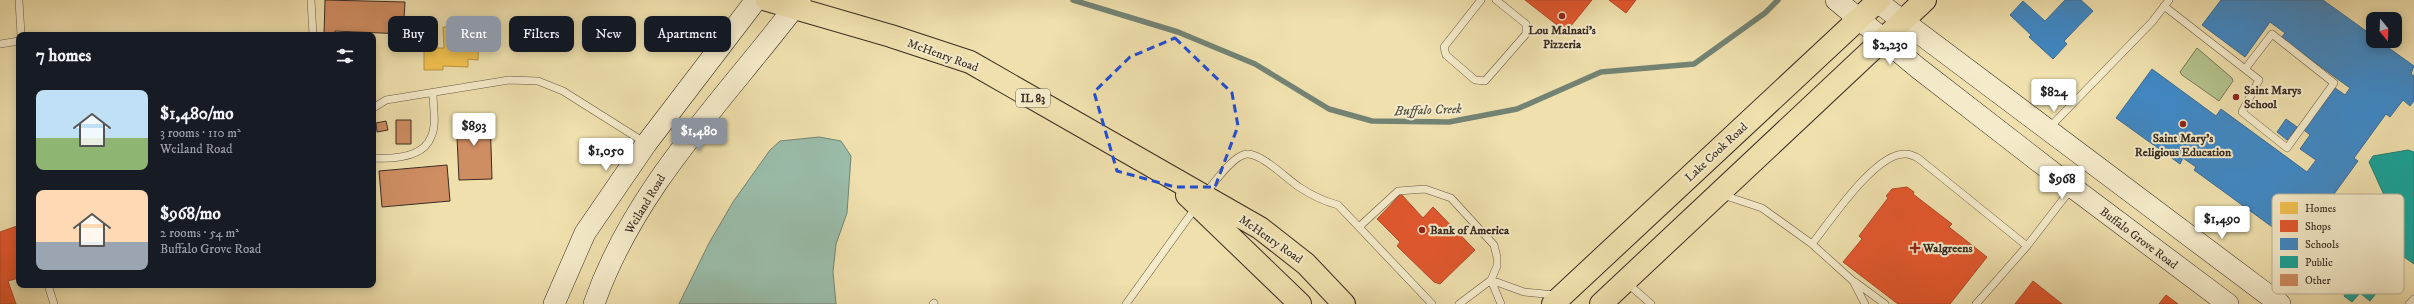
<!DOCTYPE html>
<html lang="en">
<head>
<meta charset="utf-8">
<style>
	:root { --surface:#171b24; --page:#242831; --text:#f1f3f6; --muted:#9ea1a6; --accent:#8c9099 }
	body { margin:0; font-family:"IM FELL DW Pica",serif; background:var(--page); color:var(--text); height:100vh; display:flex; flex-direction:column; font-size:15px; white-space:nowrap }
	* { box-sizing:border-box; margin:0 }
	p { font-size:13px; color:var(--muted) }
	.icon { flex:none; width:22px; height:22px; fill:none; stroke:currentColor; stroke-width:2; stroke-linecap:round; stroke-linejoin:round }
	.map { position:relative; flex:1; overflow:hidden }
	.drawer { position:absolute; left:16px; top:32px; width:360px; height:256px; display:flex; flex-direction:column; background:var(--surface); border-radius:8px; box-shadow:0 2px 10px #0003 }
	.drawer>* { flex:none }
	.hud { position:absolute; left:388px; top:16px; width:380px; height:36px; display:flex; gap:8px }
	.needle { width:26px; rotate:161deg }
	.buttons { position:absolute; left:2366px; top:12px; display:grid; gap:8px }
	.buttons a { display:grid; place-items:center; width:36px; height:36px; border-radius:8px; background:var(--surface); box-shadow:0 2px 10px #0003; font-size:20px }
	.price { position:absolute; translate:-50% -34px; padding:0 9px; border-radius:4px; background:#fff; color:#222; font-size:13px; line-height:26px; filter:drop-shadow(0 1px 2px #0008) }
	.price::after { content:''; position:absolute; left:50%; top:24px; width:12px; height:9px; margin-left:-6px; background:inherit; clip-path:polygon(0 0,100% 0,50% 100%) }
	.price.current { background:var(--accent); color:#fff }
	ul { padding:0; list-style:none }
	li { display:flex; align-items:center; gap:12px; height:100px; padding:0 20px }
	li span { display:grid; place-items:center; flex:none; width:112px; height:80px; border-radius:8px; color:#555 }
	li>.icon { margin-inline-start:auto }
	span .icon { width:48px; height:48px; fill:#fffc; stroke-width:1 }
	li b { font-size:17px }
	h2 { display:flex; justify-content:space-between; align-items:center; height:48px; padding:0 20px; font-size:17px }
	.chip { padding:0 14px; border-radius:8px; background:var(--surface); box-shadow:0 2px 10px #0003; font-size:14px; line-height:36px }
	.chip.current { background:var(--accent); color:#fff }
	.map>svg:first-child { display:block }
</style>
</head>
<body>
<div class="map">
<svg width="2414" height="304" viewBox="0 0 2414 304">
	<rect width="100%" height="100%" fill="#efe0ad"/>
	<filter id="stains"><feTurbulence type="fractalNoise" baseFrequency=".005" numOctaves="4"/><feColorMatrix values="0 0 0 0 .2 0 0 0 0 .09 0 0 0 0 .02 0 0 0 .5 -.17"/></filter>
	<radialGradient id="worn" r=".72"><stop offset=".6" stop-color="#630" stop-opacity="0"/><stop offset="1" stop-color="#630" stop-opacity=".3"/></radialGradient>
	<!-- green -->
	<path fill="#b4c38e" stroke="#767858" d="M2197 48 2232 78 2233 81 2219 101 2182 75 2180 72Z"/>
	<!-- water -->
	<path fill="#9abdaa" stroke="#738374" d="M819 137 841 141 851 156 847 213 836 244 833 272 836 304H679L709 243 733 202 770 150 780 141Z"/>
	<!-- homes -->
	<path fill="#f2c14e" stroke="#ba9441" d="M443 27H479L478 60 468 59V67L443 66V70H424V48H444Z"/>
	<!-- shops -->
	<path fill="#e4572e" stroke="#b14a2b" d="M1525 0H1592L1566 32Z
		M1609 0H1636L1626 13Z
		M1907 187 1914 192 1913 194 1952 224 1949 227 1987 257 1950 304H1898L1843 262 1862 239 1859 236 1888 198 1886 196 1892 189Z
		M1401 194 1423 218 1433 207 1475 250 1440 284 1434 282 1397 246 1400 242 1377 219Z
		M17 226 19 234V278L8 281 16 304H0V232Z
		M2033 281 2062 304H2015Z
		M2166 295 2178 304H2159Z"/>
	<!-- schools -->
	<path fill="#3f88c5" stroke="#3d6c94" d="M2065 0H2081L2093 11 2064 41 2067 44 2053 59 2029 37 2031 35 2010 15 2023 1 2045 21Z
		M2221 0H2323L2373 36V41H2379L2414 66 2411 74 2414 76V101L2410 106 2403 100 2390 117 2386 114 2354 158 2358 161 2326 205 2318 199 2306 215 2300 211 2295 217 2299 220 2286 237 2194 170 2196 167 2183 158 2180 164 2116 118 2152 69 2216 116 2221 109 2307 172 2316 160 2300 149 2310 135 2304 130 2335 88 2345 95 2350 88 2281 38 2285 33 2270 22 2245 57 2202 25Z
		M2286 119 2297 127 2287 140 2277 132Z"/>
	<!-- public -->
	<path fill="#17a398" stroke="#217f75" d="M2408 150 2414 152V264L2404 257 2370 301 2360 293 2352 302 2344 296 2352 285 2338 275 2378 222 2361 209 2371 195 2379 201 2384 195 2369 162 2373 156Z"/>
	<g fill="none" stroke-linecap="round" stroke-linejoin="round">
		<!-- stream -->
		<path stroke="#738374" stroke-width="5.5" d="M1073 0 1178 32 1255 64 1329 109 1372 121 1449 122 1517 109 1601 72 1694 64 1765 13 1778 0"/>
	</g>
	<!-- building -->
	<path fill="#cf8d62" stroke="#392c23" d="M325 0 405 2 403 34 335 31V35H324Z
		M490 114 492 179 459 180 456 115Z
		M396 120H411V144H396Z
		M386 121 388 130 377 132 376 123Z
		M447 165 450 201 382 207 379 171Z"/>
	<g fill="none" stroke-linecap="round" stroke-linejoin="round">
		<!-- lane casing -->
		<g stroke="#665946" stroke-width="8">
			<path id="lane" d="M19 0 21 35
				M311 0 313 35
				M1481 0 1444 47 1446 55 1475 80 1485 81 1526 34V24L1496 0
				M2164 6 2259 80 2242 112 2287 148 2334 83 2272 34 2245 69
				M0 44 19 41
				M373 108 386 100 509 80 538 81 563 91 644 142
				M2049 128 2152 22 2169 0
				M373 158C392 159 423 158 431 137 437 125 433 107 433 94
				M1206 193C1214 183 1233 155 1247 154 1261 153 1287 179 1299 187 1311 195 1323 201 1338 205L1432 304
				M1723 195 1762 208 1812 244
				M1359 227 1398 191 1425 189 1451 198 1494 245 1497 257V266L1491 280 1459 304
				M1855 282 1885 304
				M1627 283 1651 304
				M48 285 54 304
				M933 304 934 303
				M1126 304 1196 207
				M1501 304 1491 280 1524 292 1555 295
				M1865 304 1853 281 1812 244C1829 223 1876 151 1906 154 1910 154 1914 156 1918 158L2027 246
				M1976 304 2027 246 2071 189
				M2409 304 2414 299"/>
		</g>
		<!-- secondary casing -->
		<g stroke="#392c23" stroke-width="22">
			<path id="secondary" d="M1836 0 1918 68 2060 178 2228 304
				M1875 0 2280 304
				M554 304 585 233 646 144 756 0
				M594 304C635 186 726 98 800 0"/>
		</g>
		<!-- primary casing -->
		<g stroke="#392c23" stroke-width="24">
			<path id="primary" d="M767 0 891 36 970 62 1260 228 1306 264 1344 304
				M1187 195 1300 304
				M1553 304 1879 0
				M1601 304 1925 0"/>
		</g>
		<!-- lane -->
		<use href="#lane" stroke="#f5ebca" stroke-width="7"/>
		<!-- secondary -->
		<use href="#secondary" stroke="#f5ebca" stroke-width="21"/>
		<!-- primary -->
		<use href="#primary" stroke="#efe0ad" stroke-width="22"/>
	</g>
	<!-- marked area -->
	<path fill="none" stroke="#1d4ed8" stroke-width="3" stroke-dasharray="8 5" stroke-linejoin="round" d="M1175 38 1232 93 1238 126 1215 187H1175L1117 171 1094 92 1130 57Z"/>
	<!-- markers -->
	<g fill="#8f2418" stroke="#f5ebca" stroke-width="1.5">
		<circle cx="1562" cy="16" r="4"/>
		<circle cx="2236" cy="97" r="4"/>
		<circle cx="2183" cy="124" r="4"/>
		<circle cx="1422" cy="230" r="4"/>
		<path d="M1913 242h4v4h4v4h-4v4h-4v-4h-4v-4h4z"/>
	</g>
	<g text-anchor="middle" stroke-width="4" stroke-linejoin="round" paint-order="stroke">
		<!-- shield labels -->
		<rect fill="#f5ebca" stroke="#716555" stroke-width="1" x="1016" y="89" width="34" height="18" rx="3"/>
		<g font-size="11" font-weight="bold" fill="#392c23">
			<text x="1033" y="102">IL 83</text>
		</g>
		<!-- poi labels -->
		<g font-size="12" font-weight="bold" fill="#392c23" stroke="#f5ebca" text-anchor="start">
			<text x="1562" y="34" text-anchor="middle">Lou Malnati's<tspan x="1562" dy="14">Pizzeria</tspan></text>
			<text x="2244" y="94">Saint Marys<tspan x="2244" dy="14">School</tspan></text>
			<text x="2183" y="142" text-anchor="middle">Saint Mary's<tspan x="2183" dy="14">Religious Education</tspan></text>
			<text x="1430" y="234">Bank of America</text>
			<text x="1923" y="252">Walgreens</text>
		</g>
		<!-- street labels -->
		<g font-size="12" fill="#392c23" stroke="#f5ebca">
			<text transform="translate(943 55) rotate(20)" y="4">McHenry Road</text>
			<text transform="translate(1716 152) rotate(-43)" y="4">Lake Cook Road</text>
			<text transform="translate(645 204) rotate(-59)" y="4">Weiland Road</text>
			<text transform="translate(2139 238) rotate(37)" y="4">Buffalo Grove Road</text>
			<text transform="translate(1271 239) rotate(35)" y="4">McHenry Road</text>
		</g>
		<!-- water labels -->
		<g font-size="13" font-style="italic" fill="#515045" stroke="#f5ebca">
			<text transform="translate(1428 109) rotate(-2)" y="5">Buffalo Creek</text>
		</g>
	</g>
	<!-- legend -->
	<rect x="2272" y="194" width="132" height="100" rx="6" fill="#f5ebca" stroke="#bdb298" stroke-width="1"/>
	<rect x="2280" y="202" width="18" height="12" fill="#f2c14e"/>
	<rect x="2280" y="220" width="18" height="12" fill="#e4572e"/>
	<rect x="2280" y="238" width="18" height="12" fill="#3f88c5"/>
	<rect x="2280" y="256" width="18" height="12" fill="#17a398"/>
	<rect x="2280" y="274" width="18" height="12" fill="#cf8d62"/>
	<g font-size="11" fill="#392c23">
		<text x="2305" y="212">Homes</text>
		<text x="2305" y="230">Shops</text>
		<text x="2305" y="248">Schools</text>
		<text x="2305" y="266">Public</text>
		<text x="2305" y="284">Other</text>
	</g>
	<rect width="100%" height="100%" filter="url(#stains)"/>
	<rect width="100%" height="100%" fill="url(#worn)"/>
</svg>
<div class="buttons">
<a><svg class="needle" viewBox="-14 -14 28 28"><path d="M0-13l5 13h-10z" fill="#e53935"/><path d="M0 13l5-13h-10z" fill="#9ea1a6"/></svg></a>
</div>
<b class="price" style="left:1890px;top:66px">$2,230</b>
<b class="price" style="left:2054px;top:113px">$824</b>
<b class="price" style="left:474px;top:147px">$893</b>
<b class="price current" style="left:699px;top:152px">$1,480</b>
<b class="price" style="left:606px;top:172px">$1,050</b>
<b class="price" style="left:2062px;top:200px">$968</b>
<b class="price" style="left:2222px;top:240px">$1,490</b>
<div class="hud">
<a class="chip">Buy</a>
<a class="chip current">Rent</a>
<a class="chip">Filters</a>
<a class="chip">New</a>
<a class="chip">Apartment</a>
</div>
<section class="drawer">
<h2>7 homes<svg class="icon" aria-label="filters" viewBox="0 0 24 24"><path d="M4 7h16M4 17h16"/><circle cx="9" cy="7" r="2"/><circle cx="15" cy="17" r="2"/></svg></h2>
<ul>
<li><span style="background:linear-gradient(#bfe0f5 60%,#8fb573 0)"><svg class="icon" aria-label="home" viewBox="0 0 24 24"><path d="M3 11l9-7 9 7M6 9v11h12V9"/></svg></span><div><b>$1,480/mo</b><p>3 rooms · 110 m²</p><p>Weiland Road</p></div></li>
<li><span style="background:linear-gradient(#ffd9b3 65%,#9aa5b1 0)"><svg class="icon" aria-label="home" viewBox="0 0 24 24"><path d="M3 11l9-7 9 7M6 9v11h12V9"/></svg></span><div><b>$968/mo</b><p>2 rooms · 54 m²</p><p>Buffalo Grove Road</p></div></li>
</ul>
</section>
</div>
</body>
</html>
